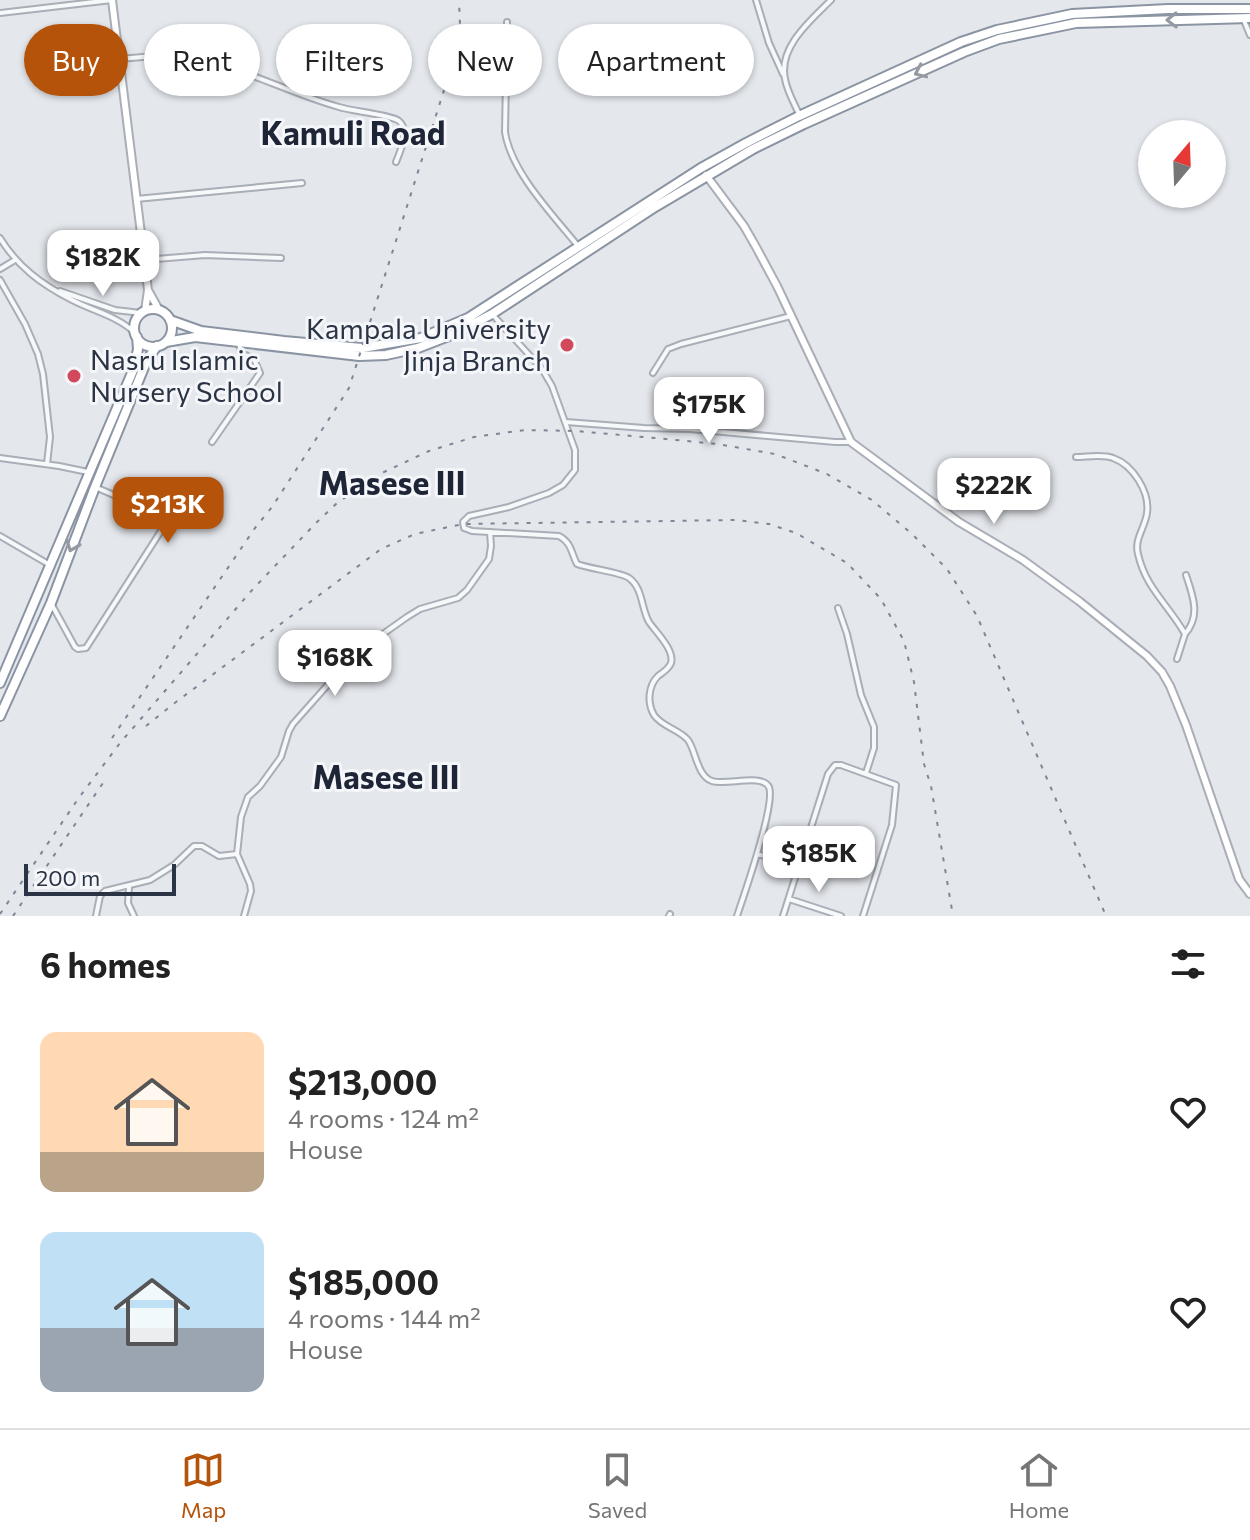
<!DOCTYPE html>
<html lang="en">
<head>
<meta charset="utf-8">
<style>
	:root { --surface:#fff; --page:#f2f2f2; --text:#222; --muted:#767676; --line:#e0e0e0; --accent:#b45309 }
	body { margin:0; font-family:Commissioner,sans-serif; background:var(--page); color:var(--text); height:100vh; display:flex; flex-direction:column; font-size:30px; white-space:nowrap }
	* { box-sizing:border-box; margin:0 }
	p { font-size:26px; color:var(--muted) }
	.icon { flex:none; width:44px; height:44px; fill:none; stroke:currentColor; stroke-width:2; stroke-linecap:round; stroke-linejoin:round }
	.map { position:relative; height:916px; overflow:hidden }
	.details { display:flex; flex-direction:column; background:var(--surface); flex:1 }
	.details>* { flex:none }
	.hud { position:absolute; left:24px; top:24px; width:800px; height:72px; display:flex; gap:16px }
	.needle { width:52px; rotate:19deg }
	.buttons { position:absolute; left:1138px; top:120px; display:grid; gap:16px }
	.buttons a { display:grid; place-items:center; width:88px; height:88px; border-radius:50%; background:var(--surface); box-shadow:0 2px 6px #0004; font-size:40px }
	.scale { position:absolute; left:24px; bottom:20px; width:152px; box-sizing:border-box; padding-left:8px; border:4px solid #2b3445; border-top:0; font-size:22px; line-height:28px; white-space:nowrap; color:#2b3445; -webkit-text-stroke:6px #f4f6f9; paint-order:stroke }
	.price { position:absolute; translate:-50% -68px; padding:0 18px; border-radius:16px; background:#fff; color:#222; font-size:26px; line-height:52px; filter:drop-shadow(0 2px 4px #0008) }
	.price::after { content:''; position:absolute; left:50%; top:48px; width:24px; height:18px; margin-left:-12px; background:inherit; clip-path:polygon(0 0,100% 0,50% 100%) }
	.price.selected { background:var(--accent); color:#fff }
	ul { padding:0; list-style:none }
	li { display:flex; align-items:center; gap:24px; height:200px; padding:0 40px }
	li span { display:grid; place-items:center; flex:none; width:224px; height:160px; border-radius:16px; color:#555 }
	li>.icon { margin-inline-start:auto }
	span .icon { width:96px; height:96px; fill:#fffc; stroke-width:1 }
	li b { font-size:34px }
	h2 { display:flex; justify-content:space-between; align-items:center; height:96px; padding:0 40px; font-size:34px }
	.pill { padding:0 28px; border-radius:36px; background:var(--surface); box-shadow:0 2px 6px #0004; font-size:28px; line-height:72px }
	.pill.selected { background:var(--accent); color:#fff }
	.menu { display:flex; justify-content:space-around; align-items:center; height:112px; border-top:2px solid var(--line); background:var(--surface); font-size:22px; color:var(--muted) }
	.menu a { display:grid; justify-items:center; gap:4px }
	.menu .selected { color:var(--accent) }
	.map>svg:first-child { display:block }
</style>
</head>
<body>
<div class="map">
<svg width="1250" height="916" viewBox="0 0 1250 916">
	<rect width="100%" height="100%" fill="#e4e7ec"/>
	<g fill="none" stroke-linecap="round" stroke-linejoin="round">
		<!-- street casing -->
		<g stroke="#a9aeb7" stroke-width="8">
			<path id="street" d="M756 0 769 43 783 74
				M0 13 112 0
				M1243 18 1250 35
				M507 22 505 132C511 172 553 215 578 246
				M119 59C141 57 164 54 186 57 239 65 288 93 339 107 351 111 392 115 399 121 410 130 400 152 396 162
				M799 114C794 103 787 91 785 79 778 47 811 20 831 0
				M136 199 302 183
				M0 238C18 267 41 284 72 300 93 311 117 316 134 332
				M144 260 205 255 281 258
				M0 269 15 260
				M0 280 25 324 38 354 43 374 50 437 47 464
				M60 291 115 310 141 313
				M492 314 542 369 552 386 575 450V470L563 485 549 493 509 507 469 516 463 522 464 528 472 531 559 536C572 543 571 553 577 564 590 569 621 572 629 578 643 588 641 608 649 622 655 631 675 650 671 663 669 669 663 672 658 676 648 686 647 703 654 715 662 727 679 729 688 740 696 751 697 776 712 781 726 786 762 773 769 787 776 804 744 895 737 916
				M653 373 668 349 681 344 791 316
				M566 422 644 428 690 429 835 442H851
				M212 442 260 373 254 359 241 353 239 343
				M1076 457C1087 457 1103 454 1113 458 1133 465 1150 492 1147 513 1145 528 1134 539 1138 554 1146 589 1168 604 1185 634L1177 659
				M0 458 59 466 88 472
				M0 536 50 565
				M52 605 75 647 78 649 86 648 166 523V521L163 516 95 487
				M838 608 847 634 861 695 874 727V748L866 773
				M1185 634C1201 616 1193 596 1186 575
				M757 854 797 865
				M129 887 128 903 134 916
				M789 899 841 916
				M96 916 100 896 105 891 150 880 174 865 194 846H202L219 856 237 854
				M244 916 251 891 250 884 237 854 241 817 248 797 260 786 281 757 289 731 293 724 356 653 407 617 420 609 458 598 467 590 489 559 491 546 490 532
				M669 916 670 914
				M783 916 828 774 835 765H841L896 785 892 825 863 916"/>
		</g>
		<!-- secondary casing -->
		<g stroke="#a9aeb7" stroke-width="10">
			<path id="secondary" d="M112 0 148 290 145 311
				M706 175 744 226 756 247 777 286 851 442 959 522 1023 560 1079 601 1147 656 1162 672 1170 686 1186 725 1239 879 1250 894
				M148 290 159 310"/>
		</g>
		<!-- highway casing -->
		<g stroke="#8b94a3" stroke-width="12">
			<path id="highway" d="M134 328a19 19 0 1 1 38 0a19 19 0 1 1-38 0Z
				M170 320 201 331 284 341 362 348 421 338 468 318 701 168 746 143 799 116 961 42 997 30 1072 14 1168 9H1250
				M166 342 195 337 359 356 386 355 418 348 454 334 492 314 655 207 753 149 804 124 964 52 999 39 1076 23 1250 18
				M0 683 134 368 138 349 137 337
				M0 716 51 603 95 487 147 360 157 346"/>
		</g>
		<!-- street -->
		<use href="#street" stroke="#f7f8fa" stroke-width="4"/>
		<!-- secondary -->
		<use href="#secondary" stroke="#fff" stroke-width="6"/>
		<!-- highway -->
		<use href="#highway" stroke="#fff" stroke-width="8"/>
		<!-- rail -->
		<path stroke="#7d8696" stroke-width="2" stroke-dasharray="4 8" stroke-linecap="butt" d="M146 726 172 705 381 549 415 534 463 524 736 520 769 524 796 533 847 563 881 599 904 641 914 682 924 764 931 786 953 916
			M112 738 255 528 272 507 349 388 453 62 460 25 459 0
			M0 914 78 799 120 743 253 589 316 523 337 503 384 472 429 451 474 437 525 430 576 431 666 439 717 444 775 454 827 474 872 500 912 534 947 569 977 616 1106 916
			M13 916 105 780"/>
	</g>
	<!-- one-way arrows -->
	<defs><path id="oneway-chevron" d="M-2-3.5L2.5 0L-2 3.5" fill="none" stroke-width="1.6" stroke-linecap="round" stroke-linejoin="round" transform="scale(2)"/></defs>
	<g stroke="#959aa2">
		<use href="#oneway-chevron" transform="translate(1172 20) rotate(179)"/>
		<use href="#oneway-chevron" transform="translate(920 72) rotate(156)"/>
		<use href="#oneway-chevron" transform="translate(72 546) rotate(111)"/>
	</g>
	<!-- markers -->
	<g fill="#d1495b" stroke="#f4f6f9" stroke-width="3">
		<circle cx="567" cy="345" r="8"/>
		<circle cx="74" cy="376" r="8"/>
	</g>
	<g text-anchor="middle" stroke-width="6" stroke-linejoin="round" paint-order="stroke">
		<!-- poi labels -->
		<g font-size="28" fill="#2b3445" stroke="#f4f6f9" text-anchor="end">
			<text x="551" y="339">Kampala University<tspan x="551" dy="32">Jinja Branch</tspan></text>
			<text x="90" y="370" text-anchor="start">Nasru Islamic<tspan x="90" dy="32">Nursery School</tspan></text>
		</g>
		<!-- quarter labels -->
		<g font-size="32" font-weight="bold" fill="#1d2536" stroke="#f4f6f9">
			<text x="353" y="145">Kamuli Road</text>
			<text x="392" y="495">Masese III</text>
			<text x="386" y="789">Masese III</text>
		</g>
	</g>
</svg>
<div class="buttons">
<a><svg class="needle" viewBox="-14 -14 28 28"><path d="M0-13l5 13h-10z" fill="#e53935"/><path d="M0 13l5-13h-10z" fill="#767676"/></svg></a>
</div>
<div class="scale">200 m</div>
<b class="price" style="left:103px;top:298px">$182K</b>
<b class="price" style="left:709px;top:445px">$175K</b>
<b class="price" style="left:994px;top:526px">$222K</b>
<b class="price selected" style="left:168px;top:545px">$213K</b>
<b class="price" style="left:335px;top:698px">$168K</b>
<b class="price" style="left:819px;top:894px">$185K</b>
<div class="hud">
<a class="pill selected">Buy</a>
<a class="pill">Rent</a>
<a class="pill">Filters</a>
<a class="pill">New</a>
<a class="pill">Apartment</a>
</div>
</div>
<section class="details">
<h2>6 homes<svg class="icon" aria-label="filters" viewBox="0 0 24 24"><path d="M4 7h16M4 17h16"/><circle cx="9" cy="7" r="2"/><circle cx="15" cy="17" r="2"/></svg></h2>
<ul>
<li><span style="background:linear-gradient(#ffd9b3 75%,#b9a48a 0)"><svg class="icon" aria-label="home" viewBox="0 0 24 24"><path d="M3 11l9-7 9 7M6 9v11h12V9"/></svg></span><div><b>$213,000</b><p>4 rooms · 124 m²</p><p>House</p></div><svg class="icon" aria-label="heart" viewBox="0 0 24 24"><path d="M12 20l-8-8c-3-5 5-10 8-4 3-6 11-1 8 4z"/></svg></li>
<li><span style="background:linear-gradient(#bfe0f5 60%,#9aa5b1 0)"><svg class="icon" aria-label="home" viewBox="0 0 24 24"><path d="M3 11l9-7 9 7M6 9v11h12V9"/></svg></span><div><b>$185,000</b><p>4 rooms · 144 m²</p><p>House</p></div><svg class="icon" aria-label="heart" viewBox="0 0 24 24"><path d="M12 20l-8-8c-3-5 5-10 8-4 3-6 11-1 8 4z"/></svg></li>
</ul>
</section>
<nav class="menu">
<a class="selected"><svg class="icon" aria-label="map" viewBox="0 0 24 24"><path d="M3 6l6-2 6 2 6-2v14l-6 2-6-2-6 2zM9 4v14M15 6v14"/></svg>Map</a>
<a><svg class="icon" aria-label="saved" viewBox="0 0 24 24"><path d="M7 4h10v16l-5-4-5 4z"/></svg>Saved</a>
<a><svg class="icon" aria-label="home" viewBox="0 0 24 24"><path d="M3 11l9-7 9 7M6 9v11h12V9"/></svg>Home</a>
</nav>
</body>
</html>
